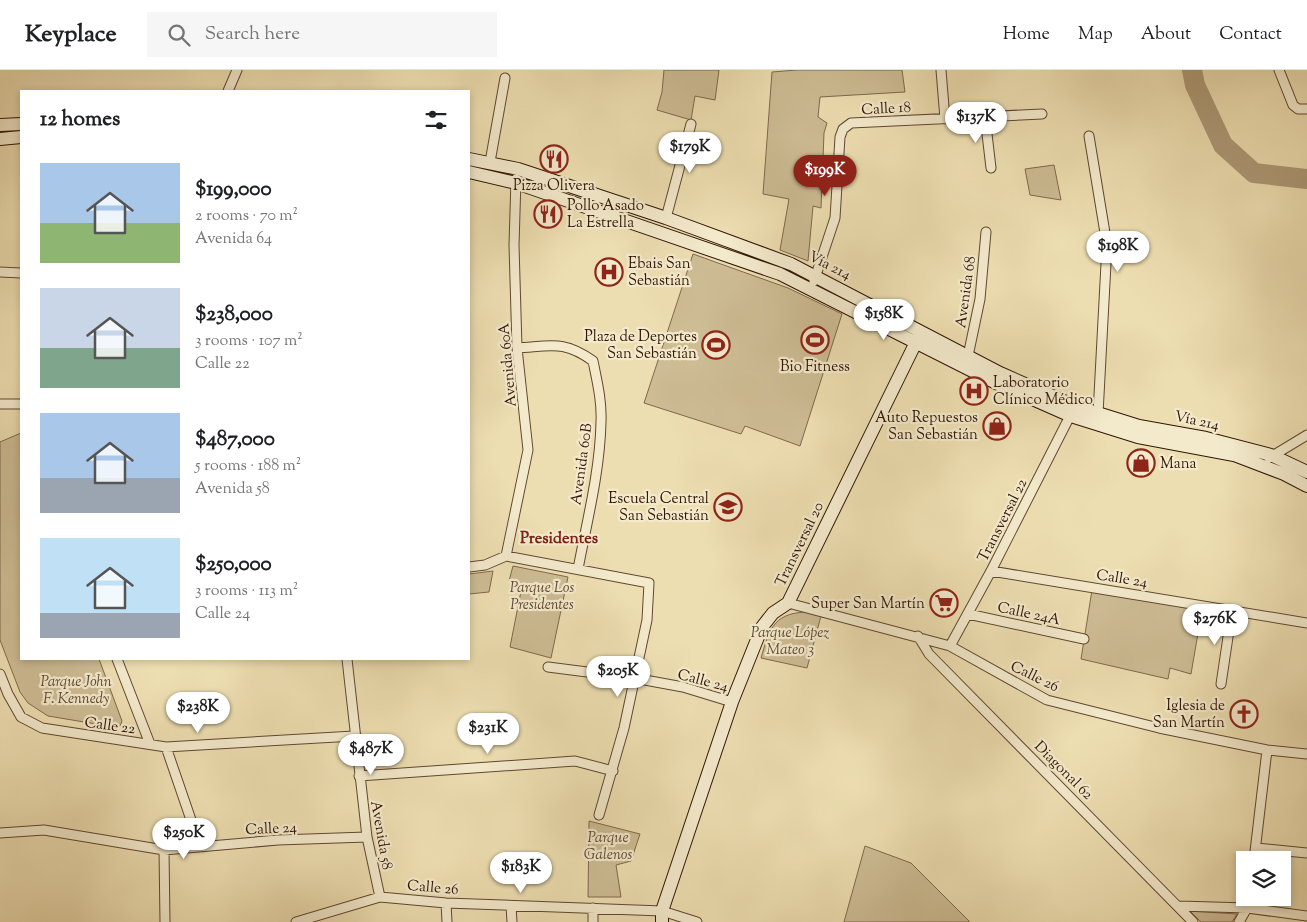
<!DOCTYPE html>
<html lang="en">
<head>
<meta charset="utf-8">
<style>
	:root { --surface:#fff; --page:#f6f6f6; --text:#202124; --muted:#757577; --line:#e0e0e0; --accent:#8f2418 }
	body { margin:0; font-family:"Sorts Mill Goudy",serif; background:var(--page); color:var(--text); height:100vh; display:flex; flex-direction:column; font-size:19px; white-space:nowrap }
	* { box-sizing:border-box; margin:0 }
	p { font-size:16px; color:var(--muted) }
	.icon { flex:none; width:28px; height:28px; fill:none; stroke:currentColor; stroke-width:2; stroke-linecap:round; stroke-linejoin:round }
	.map { position:relative; flex:1; overflow:hidden }
	.sheet { position:absolute; left:20px; top:20px; width:450px; height:570px; display:flex; flex-direction:column; background:var(--surface); border-radius:0px; box-shadow:0 2px 8px #0003 }
	.sheet>* { flex:none }
	.buttons { position:absolute; left:1236px; top:781px; display:grid; gap:10px }
	.buttons a { display:grid; place-items:center; width:55px; height:55px; border-radius:0px; background:var(--surface); box-shadow:0 2px 8px #0003; font-size:25px }
	.price { position:absolute; translate:-50% -42px; padding:0 11px; border-radius:18px; background:#fff; color:#222; font-size:16px; line-height:32px; filter:drop-shadow(0 1px 2px #0008) }
	.price::after { content:''; position:absolute; left:50%; top:30px; width:15px; height:11px; margin-left:-8px; background:inherit; clip-path:polygon(0 0,100% 0,50% 100%) }
	.price.current { background:var(--accent); color:#fff }
	ul { padding:0; list-style:none }
	li { display:flex; align-items:center; gap:15px; height:125px; padding:0 20px }
	li span { display:grid; place-items:center; flex:none; width:140px; height:100px; border-radius:0px; color:#555 }
	li>.icon { margin-inline-start:auto }
	span .icon { width:60px; height:60px; fill:#fffc; stroke-width:1 }
	li b { font-size:21px }
	h2 { display:flex; justify-content:space-between; align-items:center; height:60px; padding:0 20px; font-size:21px }
	header { display:flex; align-items:center; gap:30px; box-sizing:border-box; height:70px; padding:0 25px; background:var(--surface); border-bottom:1px solid var(--line) }
	header strong { font-size:24px }
	nav { display:flex; gap:28px; margin-inline-start:auto; font-size:18px }
	.search { width:350px; height:45px; background:var(--page); display:flex; align-items:center; gap:12px; box-sizing:border-box; padding:0 18px; border-radius:0px; color:var(--muted); font-size:19px }
	.map>svg:first-child { display:block }
</style>
</head>
<body>
<header>
<strong>Keyplace</strong>
<div class="search"><svg class="icon" aria-label="search" viewBox="0 0 24 24"><circle cx="10" cy="10" r="6"/><path d="M15 15l6 6"/></svg>Search here</div>
<nav><a>Home</a><a>Map</a><a>About</a><a>Contact</a></nav>
</header>
<div class="map">
<svg width="1307" height="852" viewBox="0 0 1307 852">
	<rect width="100%" height="100%" fill="#eddeb1"/>
	<filter id="stains"><feTurbulence type="fractalNoise" baseFrequency=".004" numOctaves="4"/><feColorMatrix values="0 0 0 0 .2 0 0 0 0 .09 0 0 0 0 .02 0 0 0 .5 -.17"/></filter>
	<radialGradient id="worn" r=".72"><stop offset=".6" stop-color="#630" stop-opacity="0"/><stop offset="1" stop-color="#630" stop-opacity=".3"/></radialGradient>
	<!-- green -->
	<path fill="#cdbc94" stroke="#80684d" d="M664 0H719L715 30 695 26 691 50 657 40 662 22Z
		M797 0H902L905 22 820 27 818 47 827 53 824 63 821 138 813 136 808 191 780 180 789 129 763 124 772 2Z
		M1054 95 1061 130 1030 125 1025 99Z
		M693 184 788 218 842 244 800 376 745 356 741 364 644 333Z
		M21 363V589H99L122 651 120 656 114 657 48 646 28 633 20 622 0 570V372Z
		M513 496 568 507 551 588 510 577 522 516 509 511Z
		M493 501 489 522 469 524V504Z
		M1092 520 1202 540 1191 604 1170 598 1168 609 1081 589Z
		M805 542 821 546 807 598 761 588C769 561 772 544 805 542Z
		M589 751 640 764 631 791 616 795 621 827H588Z
		M865 776 911 793 970 852H844Z
		M1190 841 1237 844 1232 852H1201Z"/>
	<g fill="none" stroke-linecap="round" stroke-linejoin="round">
		<!-- river -->
		<path stroke="#ad9a77" stroke-width="20" d="M1192 0 1195 15 1223 75 1254 103 1307 109"/>
		<!-- street casing -->
		<g stroke="#614731" stroke-width="11">
			<path id="street" d="M941 0 945 49
				M1279 0 1293 35 1298 39H1307
				M228 21 237 0
				M985 47 991 98
				M1089 66 1107 175 1098 344
				M490 92 505 8
				M666 148 691 54
				M0 202 21 203
				M814 211 835 148 840 67 843 59 851 53 1042 44
				M517 278C552 276 564 270 593 291 597 311 602 331 601 352 600 401 587 451 578 499
				M968 286 980 229 986 162
				M0 334H21
				M1269 388 1307 365
				M506 486 528 380 517 278 514 175 516 109
				M469 497 485 495 506 486 649 513 647 550 624 658 599 745
				M991 501 1307 553
				M788 533 950 576 1047 630 1159 658 1267 680 1307 684
				M968 544 1084 569
				M918 566 929 584 1193 852
				M950 576 991 501 1073 340
				M117 589 150 674
				M347 589 367 767 380 827
				M548 597 634 608 683 617 732 632
				M0 604 8 624 21 647 42 658 166 677 354 666
				M1221 614 1232 540
				M166 677 200 776
				M359 706 575 691 613 701
				M0 763 44 760 164 780 278 770 367 767
				M1256 778 1307 783
				M164 780 165 852
				M1254 790 1267 680
				M446 833 447 852
				M511 836 512 852
				M1179 836 1247 838 1307 846
				M593 838V852
				M296 852 380 827 446 833 662 841 697 852
				M1239 852 1247 838 1248 828"/>
		</g>
		<!-- secondary casing -->
		<g stroke="#321506" stroke-width="14">
			<path id="secondary" d="M0 55 21 54
				M0 69 21 67
				M469 89 518 99 666 148 791 194 1000 303 1075 336 1139 356 1206 368 1271 385 1307 402
				M469 102 516 113 780 204 996 313 1071 346 1138 367 1234 385 1284 404 1307 416
				M662 852V841L732 632 762 557 773 543 788 533 919 266"/>
		</g>
		<!-- street -->
		<use href="#street" stroke="#f3eacc" stroke-width="9"/>
		<!-- secondary -->
		<use href="#secondary" stroke="#f3eacc" stroke-width="12"/>
	</g>
	<!-- icons -->
	<defs>
		<g id="restaurant-ring" transform="scale(1.4375)"><circle r="9.5" fill="#f3eacc" stroke="#8f2418" stroke-width="1.5"/><path d="M-5-6h1v4h1v-4h1v4h1v-4h1v5L-1.5 .5V6h-2V.5L-5-1ZM5-6V6H3V1.5H1.5Q1.5-4 5-6Z" fill="#8f2418"/></g>
		<g id="hospital-ring" transform="scale(1.4375)"><circle r="9.5" fill="#f3eacc" stroke="#8f2418" stroke-width="1.5"/><path d="M-5-5h3v3.5h4V-5h3V5h-3V1.5h-4V5h-3Z" fill="#8f2418"/></g>
		<g id="stadium-ring" transform="scale(1.4375)"><circle r="9.5" fill="#f3eacc" stroke="#8f2418" stroke-width="1.5"/><path d="M0-5a6.5 5 0 1 0 0 10a6.5 5 0 1 0 0-10ZM-3.5-1.8h7v3.6h-7Z" fill="#8f2418"/></g>
		<g id="shop-ring" transform="scale(1.4375)"><circle r="9.5" fill="#f3eacc" stroke="#8f2418" stroke-width="1.5"/><path d="M-5-2.5h2.3a2.7 3.5 0 0 1 5.4 0H5L5.5 6h-11ZM-1.5-2.5h3a1.5 2.3 0 0 0-3 0Z" fill="#8f2418"/></g>
		<g id="school-ring" transform="scale(1.4375)"><circle r="9.5" fill="#f3eacc" stroke="#8f2418" stroke-width="1.5"/><path d="M0-5L7-2L0 1L-7-2ZM-4 1L0 2.5L4 1V4Q0 6-4 4Z" fill="#8f2418"/></g>
		<g id="supermarket-ring" transform="scale(1.4375)"><circle r="9.5" fill="#f3eacc" stroke="#8f2418" stroke-width="1.5"/><path d="M-6-5.5h2.5l.6 2H6L4.5 2H-2.5L-4.4-4H-6ZM-1.5 3.2a1.3 1.3 0 1 0 .1 0ZM3 3.2a1.3 1.3 0 1 0 .1 0Z" fill="#8f2418"/></g>
		<g id="church-ring" transform="scale(1.4375)"><circle r="9.5" fill="#f3eacc" stroke="#8f2418" stroke-width="1.5"/><path d="M-1.2-6h2.4v3.5h3.3v2.4h-3.3V6h-2.4V-.1h-3.3v-2.4h3.3Z" fill="#8f2418"/></g>
	</defs>
	<g fill-rule="evenodd">
		<use href="#restaurant-ring" x="554" y="89"/>
		<use href="#restaurant-ring" x="548" y="144"/>
		<use href="#hospital-ring" x="609" y="202"/>
		<use href="#stadium-ring" x="815" y="270"/>
		<use href="#stadium-ring" x="716" y="275"/>
		<use href="#hospital-ring" x="974" y="321"/>
		<use href="#shop-ring" x="997" y="356"/>
		<use href="#shop-ring" x="1141" y="393"/>
		<use href="#school-ring" x="728" y="437"/>
		<use href="#supermarket-ring" x="944" y="533"/>
		<use href="#church-ring" x="1244" y="644"/>
	</g>
	<g text-anchor="middle" stroke-width="4.5" stroke-linejoin="round" paint-order="stroke">
		<!-- street labels -->
		<g font-size="15" fill="#321506" stroke="#f3eacc">
			<text transform="translate(886 38) rotate(-3)" y="5">Calle 18</text>
			<text transform="translate(830 195) rotate(27)" y="5">Vía 214</text>
			<text transform="translate(965 222) rotate(-82)" y="5">Avenida 68</text>
			<text transform="translate(507 295) rotate(-95)" y="5">Avenida 60A</text>
			<text transform="translate(1197 350) rotate(12)" y="5">Vía 214</text>
			<text transform="translate(581 394) rotate(-82)" y="5">Avenida 60B</text>
			<text transform="translate(1002 450) rotate(-63)" y="5">Transversal 22</text>
			<text transform="translate(799 474) rotate(-64)" y="5">Transversal 20</text>
			<text transform="translate(1122 508) rotate(9)" y="5">Calle 24</text>
			<text transform="translate(1029 543) rotate(12)" y="5">Calle 24A</text>
			<text transform="translate(1035 606) rotate(26)" y="5">Calle 26</text>
			<text transform="translate(703 610) rotate(15)" y="5">Calle 24</text>
			<text transform="translate(110 655) rotate(8)" y="5">Calle 22</text>
			<text transform="translate(1064 700) rotate(45)" y="5">Diagonal 62</text>
			<text transform="translate(271 758) rotate(-3)" y="5">Calle 24</text>
			<text transform="translate(382 765) rotate(80)" y="5">Avenida 58</text>
			<text transform="translate(433 817) rotate(5)" y="5">Calle 26</text>
		</g>
		<!-- poi labels -->
		<g font-size="15" fill="#321506" stroke="#f3eacc" text-anchor="end">
			<text x="554" y="120" text-anchor="middle">Pizza Olivera</text>
			<text x="567" y="140" text-anchor="start">Pollo Asado<tspan x="567" dy="17">La Estrella</tspan></text>
			<text x="628" y="198" text-anchor="start">Ebais San<tspan x="628" dy="17">Sebastián</tspan></text>
			<text x="697" y="271">Plaza de Deportes<tspan x="697" dy="17">San Sebastián</tspan></text>
			<text x="815" y="301" text-anchor="middle">Bio Fitness</text>
			<text x="993" y="317" text-anchor="start">Laboratorio<tspan x="993" dy="17">Clínico Médico</tspan></text>
			<text x="978" y="352">Auto Repuestos<tspan x="978" dy="17">San Sebastián</tspan></text>
			<text x="1160" y="398" text-anchor="start">Mana</text>
			<text x="709" y="433">Escuela Central<tspan x="709" dy="17">San Sebastián</tspan></text>
			<text x="925" y="538">Super San Martín</text>
			<text x="1225" y="640">Iglesia de<tspan x="1225" dy="17">San Martín</tspan></text>
		</g>
		<!-- park labels -->
		<g font-size="15" font-style="italic" fill="#604731" stroke="#f3eacc">
			<text x="542" y="522">Parque Los<tspan x="542" dy="17">Presidentes</tspan></text>
			<text x="790" y="567">Parque López<tspan x="790" dy="17">Mateo 3</tspan></text>
			<text x="76" y="616">Parque John<tspan x="76" dy="17">F. Kennedy</tspan></text>
			<text x="608" y="772">Parque<tspan x="608" dy="17">Galenos</tspan></text>
		</g>
		<!-- neighbourhood labels -->
		<g font-size="16" font-weight="bold" fill="#7a1f14" stroke="#f3eacc">
			<text x="559" y="473">Presidentes</text>
		</g>
	</g>
	<rect width="100%" height="100%" filter="url(#stains)"/>
	<rect width="100%" height="100%" fill="url(#worn)"/>
</svg>
<div class="buttons">
<a><svg class="icon" aria-label="layers" viewBox="0 0 24 24"><path d="M12 4l9 5-9 5-9-5zM3 14l9 5 9-5"/></svg></a>
</div>
<b class="price" style="left:976px;top:74px">$137K</b>
<b class="price" style="left:690px;top:104px">$179K</b>
<b class="price current" style="left:825px;top:127px">$199K</b>
<b class="price" style="left:1118px;top:203px">$198K</b>
<b class="price" style="left:884px;top:271px">$158K</b>
<b class="price" style="left:1215px;top:576px">$276K</b>
<b class="price" style="left:618px;top:628px">$205K</b>
<b class="price" style="left:198px;top:664px">$238K</b>
<b class="price" style="left:488px;top:685px">$231K</b>
<b class="price" style="left:371px;top:706px">$487K</b>
<b class="price" style="left:184px;top:790px">$250K</b>
<b class="price" style="left:521px;top:824px">$183K</b>
<section class="sheet">
<h2>12 homes<svg class="icon" aria-label="filters" viewBox="0 0 24 24"><path d="M4 7h16M4 17h16"/><circle cx="9" cy="7" r="2"/><circle cx="15" cy="17" r="2"/></svg></h2>
<ul>
<li><span style="background:linear-gradient(#a9c7e8 60%,#8fb573 0)"><svg class="icon" aria-label="home" viewBox="0 0 24 24"><path d="M3 11l9-7 9 7M6 9v11h12V9"/></svg></span><div><b>$199,000</b><p>2 rooms · 70 m²</p><p>Avenida 64</p></div></li>
<li><span style="background:linear-gradient(#c9d6e8 60%,#7fa58c 0)"><svg class="icon" aria-label="home" viewBox="0 0 24 24"><path d="M3 11l9-7 9 7M6 9v11h12V9"/></svg></span><div><b>$238,000</b><p>3 rooms · 107 m²</p><p>Calle 22</p></div></li>
<li><span style="background:linear-gradient(#a9c7e8 65%,#9aa5b1 0)"><svg class="icon" aria-label="home" viewBox="0 0 24 24"><path d="M3 11l9-7 9 7M6 9v11h12V9"/></svg></span><div><b>$487,000</b><p>5 rooms · 188 m²</p><p>Avenida 58</p></div></li>
<li><span style="background:linear-gradient(#bfe0f5 75%,#9aa5b1 0)"><svg class="icon" aria-label="home" viewBox="0 0 24 24"><path d="M3 11l9-7 9 7M6 9v11h12V9"/></svg></span><div><b>$250,000</b><p>3 rooms · 113 m²</p><p>Calle 24</p></div></li>
</ul>
</section>
</div>
</body>
</html>
